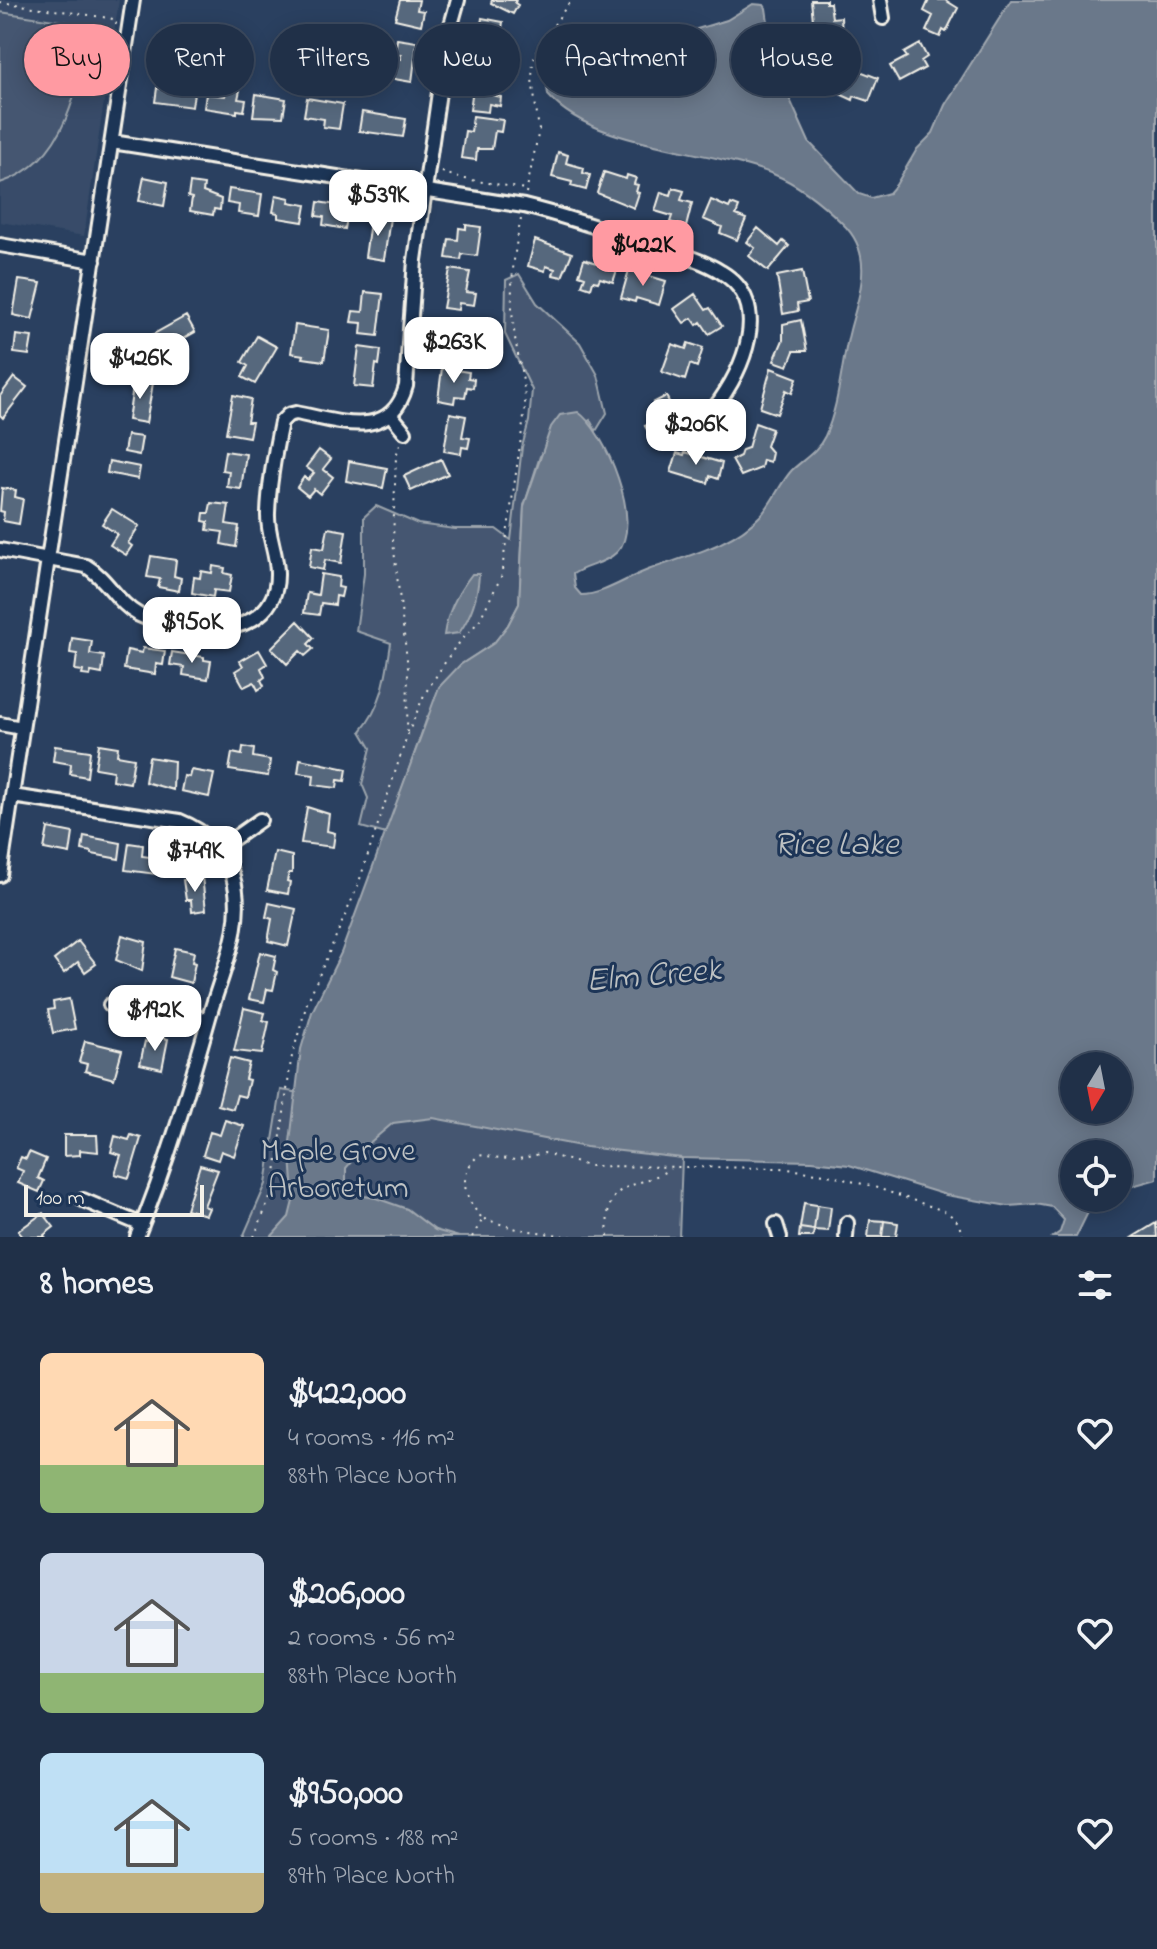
<!DOCTYPE html>
<html lang="en">
<head>
<meta charset="utf-8">
<style>
	:root { --surface:#203048; --page:#28384f; --text:#f1f3f6; --muted:#a2a9b4; --line:#3d4b60; --accent:#ff9aa2 }
	body { margin:0; font-family:"Indie Flower",sans-serif; background:var(--page); color:var(--text); height:100vh; display:flex; flex-direction:column; font-size:30px; white-space:nowrap }
	* { box-sizing:border-box; margin:0 }
	p { font-size:26px; color:var(--muted) }
	.icon { flex:none; width:44px; height:44px; fill:none; stroke:currentColor; stroke-width:2; stroke-linecap:round; stroke-linejoin:round }
	.map { position:relative; height:1237px; overflow:hidden }
	.side { display:flex; flex-direction:column; background:var(--surface); flex:1 }
	.side>* { flex:none }
	.guide { position:absolute; left:24px; top:24px; width:1110px; height:72px; display:flex; gap:16px }
	.needle { width:52px; rotate:190deg }
	.tools { position:absolute; left:1060px; top:1052px; display:grid; gap:16px }
	.tools a { display:grid; place-items:center; width:72px; height:72px; border-radius:50%; background:var(--surface); box-shadow:0 4px 20px #0003,0 0 0 2px var(--line); font-size:40px }
	.scale { position:absolute; left:24px; bottom:20px; width:180px; box-sizing:border-box; padding-left:8px; border:4px solid #f4f1e8; border-top:0; font-size:22px; line-height:28px; white-space:nowrap; color:#f4f1e8; -webkit-text-stroke:6px #1d3557; paint-order:stroke }
	.price { position:absolute; translate:-50% -68px; padding:0 18px; border-radius:16px; background:#fff; color:#222; font-size:26px; line-height:52px; filter:drop-shadow(0 2px 4px #0008) }
	.price::after { content:''; position:absolute; left:50%; top:48px; width:24px; height:18px; margin-left:-12px; background:inherit; clip-path:polygon(0 0,100% 0,50% 100%) }
	.price.active { background:var(--accent); color:#111 }
	ul { padding:0; list-style:none }
	li { display:flex; align-items:center; gap:24px; height:200px; padding:0 40px }
	li span { display:grid; place-items:center; flex:none; width:224px; height:160px; border-radius:12px; color:#555 }
	li>.icon { margin-inline-start:auto }
	span .icon { width:96px; height:96px; fill:#fffc; stroke-width:1 }
	li b { font-size:34px }
	h2 { display:flex; justify-content:space-between; align-items:center; height:96px; padding:0 40px; font-size:34px }
	.chip { padding:0 28px; border-radius:36px; background:var(--surface); box-shadow:0 4px 20px #0003,0 0 0 2px var(--line); font-size:28px; line-height:72px }
	.chip.active { background:var(--accent); color:#111 }
	.map>svg:first-child { display:block }
</style>
</head>
<body>
<div class="map">
<svg width="1157" height="1237" viewBox="0 0 1157 1237">
	<rect width="100%" height="100%" fill="#2a4060"/>
	<filter id="ink" filterUnits="userSpaceOnUse"><feTurbulence type="fractalNoise" baseFrequency=".0125" numOctaves="2"/><feDisplacementMap in="SourceGraphic" scale="16" xChannelSelector="R" yChannelSelector="G"/><feConvolveMatrix kernelMatrix="1 2 1 2 8 2 1 2 1" color-interpolation-filters="sRGB"/></filter>
	<g filter="url(#ink)">
		<!-- built -->
		<path fill="#374c69" d="M0 0H119L84 236 0 222Z"/>
		<!-- green -->
		<path fill="#445771" stroke="#9ca4ac" stroke-width="2" d="M0 12 88 25C79 85 68 161 0 183Z
			M519 274 537 303 580 343 598 375 607 413 596 431 590 420 540 456 524 506 519 604 508 625 494 643 460 665 427 718 386 834 361 827 368 798 362 784 371 748 361 731C383 705 386 676 391 643L356 631 364 574V517L376 506 418 524 455 529H496L511 540 522 447 529 421 532 390 505 334 506 280Z
			M281 1090 526 1127 682 1158 679 1237H243L266 1184Z"/>
		<!-- water -->
		<path fill="#6a788a" stroke="#a1a8b0" stroke-width="2" fill-rule="evenodd" d="M1011 0H1157V1179L1118 1190V1154H1074V1198H1095L1076 1237H1053L1060 1232 1064 1220 1052 1207 1036 1204 1008 1206 946 1195 849 1165 812 1161 682 1158 586 1147 433 1118 393 1123 361 1150 346 1168V1184L353 1194 376 1198 407 1209 435 1230 459 1237H271L289 1217 294 1197 290 1142 301 1049 312 1012 341 953 439 687 460 665 494 643 508 625 519 604 524 506 551 427 560 415 578 412C605 430 645 524 617 552 605 564 586 565 573 574L575 588 581 595C603 595 626 578 648 570 686 556 732 546 761 515 773 502 780 483 792 470 804 459 818 451 825 436 840 403 841 364 850 330 860 292 875 254 842 223 823 204 798 184 773 174 708 148 595 149 548 95 545 75 547 60 559 44L589 47 647 44 727 20 753 4 764 5 766 8 774 64 809 142 859 194 871 198 889 193 896 185 917 149 933 133 945 105ZM1074 1066H1118V1110H1074Z
			M472 574H479C478 596 472 615 459 633L444 635C447 611 458 592 472 574Z"/>
		<!-- building -->
		<path fill="#56677d" stroke="#f4f1e8" stroke-width="2" d="M400 0H419L417 10 424 11 421 25 395 19Z
			M492 0H516L515 3 518 5 513 14 491 3Z
			M811 0H826V3H830L832 18 841 17 842 37 829 38V35L821 36 820 31H814Z
			M929 0H945L958 8 946 32 943 30 940 37 926 31 933 16 924 11Z
			M482 18 503 22 498 54 491 53 490 59 476 57Z
			M397 39 417 42 412 82 388 78 389 70 396 71 398 59H401V55L395 54Z
			M920 44 927 57 921 61 925 68 899 82 890 66 907 57 904 53Z
			M476 66 496 70 492 95 501 97 500 106 489 104 488 112 470 110Z
			M832 68 858 77 860 71 878 78 869 101 854 96 853 100 831 90 832 86 826 84Z
			M164 82 195 86 192 107 155 102 157 88 163 89Z
			M227 88 240 90 238 99 246 100 244 111 237 110V113L204 108 206 94 225 96Z
			M256 94 286 99 283 117 253 116Z
			M307 98 343 104 339 129 323 127 324 119 304 116Z
			M362 112 406 119 403 137 359 131Z
			M473 116 503 120 501 132 495 131 492 149H477L476 160 461 158 465 131 471 132Z
			M558 152 568 155 566 163 584 168 583 173 590 175 586 190 571 186 572 182 552 177Z
			M604 172 626 179 627 175 636 178 634 184 638 185 636 192 639 193 634 208 597 193Z
			M144 177 168 182 164 206 139 201Z
			M190 183 204 185 203 192 221 199 220 210 214 209 213 215 190 211 192 198 188 197Z
			M673 188 684 191 681 200 692 203 686 227 670 222 672 216 655 211 661 192 671 195Z
			M229 189 262 194 259 216 238 213 239 205 227 203Z
			M276 195 290 198 289 202 306 205 303 222 278 218V213L273 212Z
			M711 200 729 208 731 204 739 207 736 215 746 219 737 240 720 233 722 227 703 219Z
			M318 202 349 207 345 229 323 225 324 217 316 216Z
			M371 215 390 218 384 260 365 257Z
			M466 225 481 227 477 256 462 254 461 260 446 258 449 239 458 240 459 228 466 229Z
			M758 228 779 246 783 241 789 246 768 271 749 256 755 248 747 242Z
			M535 240 572 253 562 277 553 275 555 269 546 266 545 271 528 266Z
			M584 259 604 265 605 260 619 264 613 282 600 278 598 282 593 281 591 288 582 285 585 277 579 275Z
			M450 269 470 272 466 292 476 293 474 305 459 303 458 310 443 308Z
			M629 270 666 281 659 305 636 298 635 302 621 298Z
			M802 271 808 302 797 304 798 311 783 314 777 276Z
			M19 280 41 283 32 319 13 315Z
			M365 292 383 294 378 336 361 334 362 323 351 322 353 311 363 312Z
			M695 294 706 310 710 308 722 326 709 334 701 322 697 325 692 318 684 323 674 309Z
			M186 316 195 332 174 344 177 350 168 355 165 349 154 355 145 339Z
			M447 319 467 321 465 354 440 352 441 336 445 337Z
			M801 320 807 351H794L788 366 774 361 783 340V324Z
			M295 325 329 330 324 361 303 358 304 355 291 353Z
			M16 335 32 337 29 355 14 353Z
			M257 336 277 347 255 384 242 377 248 366 242 362Z
			M688 343 703 348 697 367 690 364 685 380 662 372 672 344 686 349Z
			M359 347 381 350 379 365 376 364 373 388 354 386Z
			M442 368 469 372 468 378 474 379 473 388 467 387 465 397 455 396 454 403 438 400Z
			M771 368 797 378 792 393 786 390 777 414 760 408Z
			M14 377 27 387 3 418 0 415V396Z
			M134 380 153 383 146 423 128 420Z
			M233 395 251 399 247 422H252L249 437 226 433Z
			M666 396 683 429 659 441 656 435 651 437 645 426 661 418 653 403Z
			M450 413 466 416 462 437 470 438 468 448 462 447 461 454 444 451Z
			M755 423 772 429 766 446 772 453 770 462 763 460 761 468 741 476 732 460 740 456 742 450 748 448Z
			M127 435 142 437 139 455 124 452Z
			M319 450 331 459 323 469 333 477 320 494 314 489 308 496 297 487 304 477 308 480 314 473 306 467Z
			M225 451 246 454 241 489 227 487 229 471 222 470Z
			M685 452 722 463 718 479 710 476 708 483 671 472 677 453 684 455Z
			M441 459 448 474 411 491 404 476Z
			M109 461 140 467 138 479 107 473Z
			M349 461 387 468 383 488 346 481Z
			M2 488 16 490 15 497 23 499 19 524 3 521 4 512 0 511Z
			M211 503 229 505 226 524 239 526 236 547 221 544 223 532 207 530 208 522 203 521 204 513H209Z
			M112 509 139 526 128 543 132 546 126 555 110 545 117 534 102 524Z
			M328 528 346 531 341 563 325 560 323 570 309 567 312 547 324 549Z
			M151 556 176 560 174 576 181 578 179 591 158 587 160 579 147 577Z
			M213 566 225 568 224 573 232 575 229 592 214 590 213 597 192 593 194 577 200 578 201 571 212 573Z
			M321 574 339 577 338 587 343 588 341 597 336 596 335 605 321 603 319 615 304 613 307 593 318 595Z
			M298 621 314 638 308 644 313 649 305 656 300 651 287 664 271 648Z
			M72 638 92 641 90 654 104 656 102 674 91 672 90 676 82 675 83 671 75 670 77 654 70 653Z
			M143 648 165 651 163 665 156 664 155 674 124 669 127 650 142 653Z
			M259 650 267 664 261 668 265 677 261 680 264 686 258 690 254 682 244 687 235 671 243 666 240 661Z
			M172 652 204 657V660L211 661 208 679 183 675 184 667 170 665Z
			M99 744 118 747 117 755 134 758 130 783 112 780 113 771 95 768Z
			M55 746 90 751 87 777 70 774 71 764 53 761Z
			M243 747 254 749 253 757 270 760 268 776 229 770 232 753 242 755Z
			M149 757 174 761 173 790 145 782Z
			M300 759 347 769 345 781 338 780 337 788 313 785 314 775 298 773Z
			M191 770 214 774 209 797 181 791 184 776 189 777Z
			M307 807 329 814 327 831 335 833 333 847 301 843Z
			M48 828 73 833 70 854 44 849Z
			M84 836 121 843 119 859 92 854V852L82 850Z
			M129 843 143 845 142 856 158 858 156 874 125 870Z
			M275 852 292 856V873H289L287 881 290 882 288 894 267 890Z
			M202 877 206 910 192 912 191 900H186L183 880Z
			M269 903 296 909 288 946 268 941 272 919 266 917Z
			M122 935 146 942 142 971 116 960Z
			M78 941 96 964 85 972 78 962 64 973 54 960Z
			M175 948 194 952 192 962 195 963 191 983 169 977Z
			M260 952 276 956 273 970 277 972 273 990 267 989 264 1002 249 999Z
			M69 999 75 1029 53 1033 48 1010 54 1009 53 1002Z
			M244 1008 265 1013 263 1020 269 1022 262 1054 234 1051Z
			M154 1036 168 1039 162 1069 140 1064 145 1041 152 1043Z
			M85 1041 122 1050 114 1079 85 1071 87 1064 79 1062Z
			M230 1058 249 1063 245 1079 249 1080 245 1097 237 1095 233 1109 218 1105Z
			M225 1120 244 1126 234 1156 221 1151 218 1160 203 1155 210 1132 220 1135Z
			M64 1135H97L98 1152 80 1150V1155L64 1156Z
			M131 1135 141 1138 129 1178 115 1174 121 1155 111 1152 115 1136 129 1140Z
			M29 1152 46 1159 38 1178 44 1181 39 1192 18 1183 23 1171 16 1168 21 1157 26 1159Z
			M200 1165 218 1170 204 1206 209 1208 206 1215 186 1209Z
			M804 1203 817 1205 814 1230 800 1228Z
			M817 1205 831 1207 828 1231 814 1230Z
			M43 1213 54 1227 44 1235 45 1237H23L18 1231Z
			M870 1220 884 1221 882 1237H868Z
			M884 1221 898 1223 896 1237H882Z
			M1156 1223 1157 1237H1133Z
			M800 1228 814 1230 813 1237H799Z"/>
		<g fill="none" stroke-linecap="round" stroke-linejoin="round">
			<!-- minor casing -->
			<g stroke="#f4f1e8" stroke-width="18">
				<path id="minor" d="M880 0 883 18
					M112 142 524 206C565 216 606 230 646 244 670 252 699 258 721 272 775 304 742 372 713 410
					M0 245 94 261
					M391 415 405 432
					M0 550 86 566C108 579 117 603 139 615 157 624 180 624 199 627 237 633 278 618 277 573 277 553 267 534 268 513 269 483 275 451 281 422L288 415 296 413C338 421 391 442 406 386L415 260 446 43 458 0
					M0 724 22 728
					M12 796 180 821C205 831 226 850 233 877 247 923 220 976 208 1021 187 1095 167 1165 137 1237
					M219 849 260 820
					M0 875 133 0
					M110 1005 141 1003 208 1020
					M83 1200 142 1225
					M776 1224 780 1237
					M846 1237 847 1223"/>
			</g>
			<!-- path -->
			<path stroke="#f4f1e8" stroke-width="2" stroke-dasharray="2 6" stroke-linecap="butt" d="M0 2 109 18 116 20V27
				M442 172 459 178 525 189
				M526 193 539 130 532 79 533 61 540 45 571 0
				M400 444 396 456 393 542 408 668 407 732
				M484 1219 517 1229 573 1237
				M254 1237 274 1188 291 1060 307 1003 357 888 407 736 424 695 453 650 479 621 501 577 525 410C526 383 517 357 514 330 509 293 513 256 521 219
				M472 1237 483 1219C464 1199 456 1175 479 1155L515 1160 544 1153 588 1166 781 1168 824 1174 874 1187 947 1212 958 1222 963 1237
				M608 1237C603 1178 631 1192 670 1169"/>
			<!-- minor -->
			<use href="#minor" stroke="#1d3557" stroke-width="12"/>
		</g>
	</g>
	<g text-anchor="middle" stroke-width="6" stroke-linejoin="round" paint-order="stroke">
		<!-- park labels -->
		<g font-size="32" fill="#bfc3c4" stroke="#1d3557">
			<text x="338" y="1160">Maple Grove<tspan x="338" dy="37">Arboretum</tspan></text>
		</g>
		<!-- water labels -->
		<g font-size="34" font-style="italic" fill="#bdc1c2" stroke="#1d3557">
			<text x="836" y="854">Rice Lake</text>
			<text transform="translate(653 973) rotate(-5)" y="12">Elm Creek</text>
		</g>
	</g>
</svg>
<div class="tools">
<a><svg class="needle" viewBox="-14 -14 28 28"><path d="M0-13l5 13h-10z" fill="#e53935"/><path d="M0 13l5-13h-10z" fill="#a2a9b4"/></svg></a>
<a><svg class="icon" aria-label="locate" viewBox="0 0 24 24"><circle cx="12" cy="12" r="6"/><path d="M12 2v4M12 18v4M2 12h4M18 12h4"/></svg></a>
</div>
<div class="scale">100 m</div>
<b class="price" style="left:378px;top:238px">$539K</b>
<b class="price active" style="left:643px;top:288px">$422K</b>
<b class="price" style="left:454px;top:385px">$263K</b>
<b class="price" style="left:140px;top:401px">$426K</b>
<b class="price" style="left:696px;top:467px">$206K</b>
<b class="price" style="left:192px;top:665px">$950K</b>
<b class="price" style="left:195px;top:894px">$749K</b>
<b class="price" style="left:155px;top:1053px">$192K</b>
<div class="guide">
<a class="chip active">Buy</a>
<a class="chip">Rent</a>
<a class="chip">Filters</a>
<a class="chip">New</a>
<a class="chip">Apartment</a>
<a class="chip">House</a>
</div>
</div>
<section class="side">
<h2>8 homes<svg class="icon" aria-label="filters" viewBox="0 0 24 24"><path d="M4 7h16M4 17h16"/><circle cx="9" cy="7" r="2"/><circle cx="15" cy="17" r="2"/></svg></h2>
<ul>
<li><span style="background:linear-gradient(#ffd9b3 70%,#8fb573 0)"><svg class="icon" aria-label="home" viewBox="0 0 24 24"><path d="M3 11l9-7 9 7M6 9v11h12V9"/></svg></span><div><b>$422,000</b><p>4 rooms · 116 m²</p><p>88th Place North</p></div><svg class="icon" aria-label="heart" viewBox="0 0 24 24"><path d="M12 20l-8-8c-3-5 5-10 8-4 3-6 11-1 8 4z"/></svg></li>
<li><span style="background:linear-gradient(#c9d6e8 75%,#8fb573 0)"><svg class="icon" aria-label="home" viewBox="0 0 24 24"><path d="M3 11l9-7 9 7M6 9v11h12V9"/></svg></span><div><b>$206,000</b><p>2 rooms · 56 m²</p><p>88th Place North</p></div><svg class="icon" aria-label="heart" viewBox="0 0 24 24"><path d="M12 20l-8-8c-3-5 5-10 8-4 3-6 11-1 8 4z"/></svg></li>
<li><span style="background:linear-gradient(#bfe0f5 75%,#c2b280 0)"><svg class="icon" aria-label="home" viewBox="0 0 24 24"><path d="M3 11l9-7 9 7M6 9v11h12V9"/></svg></span><div><b>$950,000</b><p>5 rooms · 188 m²</p><p>89th Place North</p></div><svg class="icon" aria-label="heart" viewBox="0 0 24 24"><path d="M12 20l-8-8c-3-5 5-10 8-4 3-6 11-1 8 4z"/></svg></li>
</ul>
</section>
</body>
</html>
